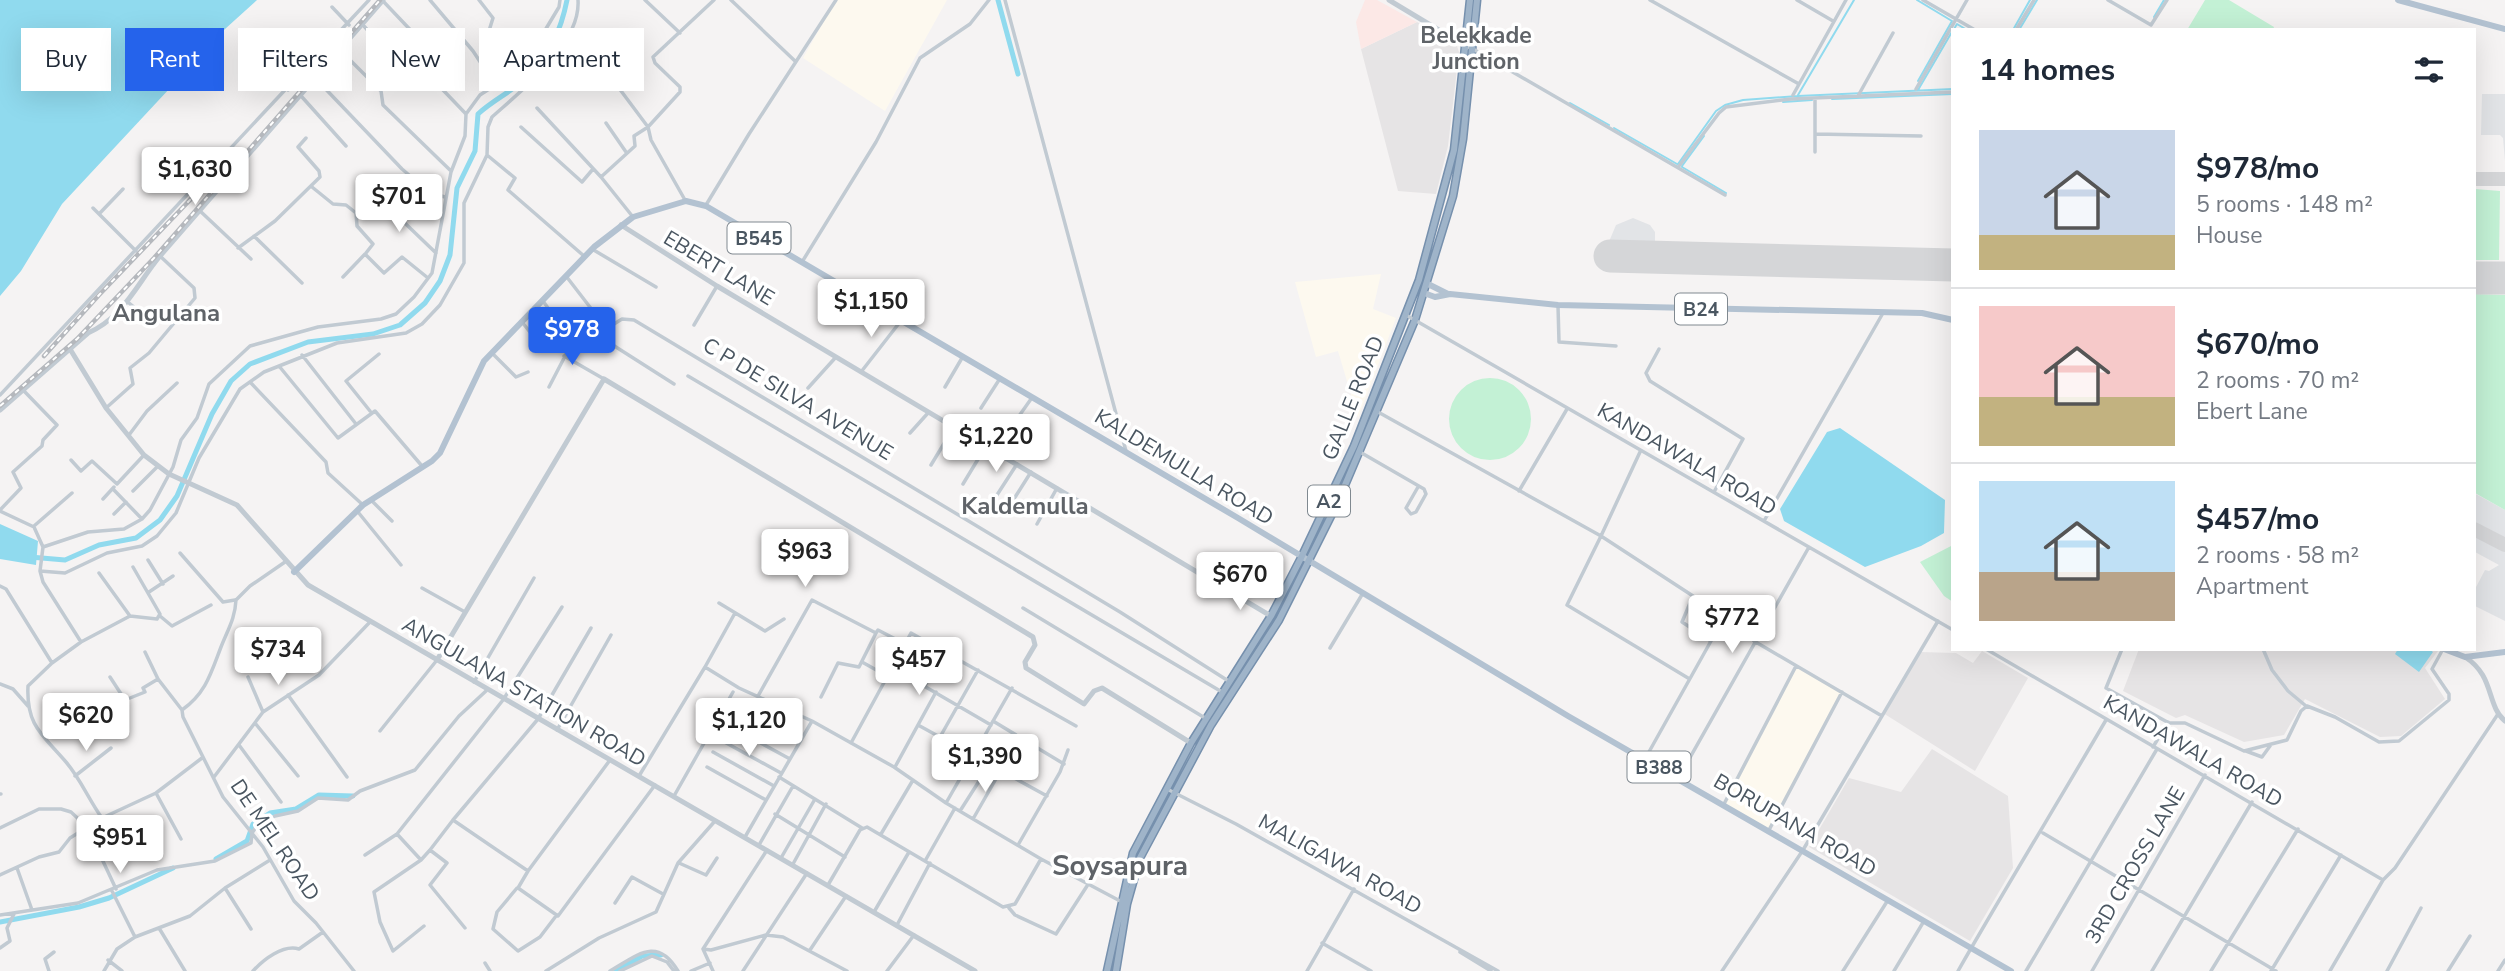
<!DOCTYPE html>
<html lang="en">
<head>
<meta charset="utf-8">
<style>
	:root { --surface:#fff; --page:#f2f2f3; --text:#1f2937; --muted:#747a83; --line:#e0e1e3; --accent:#2563eb }
	body { margin:0; font-family:"Nunito Sans",sans-serif; background:var(--page); color:var(--text); height:100vh; display:flex; flex-direction:column; font-size:26px; white-space:nowrap }
	* { box-sizing:border-box; margin:0 }
	p { font-size:23px; color:var(--muted) }
	.icon { flex:none; width:38px; height:38px; fill:none; stroke:currentColor; stroke-width:2; stroke-linecap:round; stroke-linejoin:round }
	.map { position:relative; flex:1; overflow:hidden }
	.sheet { position:absolute; left:1951px; top:28px; width:525px; height:623px; display:flex; flex-direction:column; background:var(--surface); border-radius:0px; box-shadow:0 7px 28px #0002 }
	.sheet>* { flex:none }
	.guide { position:absolute; left:21px; top:28px; width:665px; height:63px; display:flex; gap:14px }
	.price { position:absolute; translate:-50% -60px; padding:0 16px; border-radius:7px; background:#fff; color:#222; font-size:23px; line-height:46px; filter:drop-shadow(0 2px 4px #0008) }
	.price::after { content:''; position:absolute; left:50%; top:42px; width:21px; height:16px; margin-left:-10px; background:inherit; clip-path:polygon(0 0,100% 0,50% 100%) }
	.price.current { background:var(--accent); color:#fff }
	ul { padding:0; list-style:none }
	li { display:flex; align-items:center; gap:21px; height:175px; padding:0 28px }
	li+li { border-top:2px solid var(--line) }
	li span { display:grid; place-items:center; flex:none; width:196px; height:140px; border-radius:0px; color:#555 }
	li>.icon { margin-inline-start:auto }
	span .icon { width:84px; height:84px; fill:#fffc; stroke-width:1 }
	li b { font-size:30px }
	h2 { display:flex; justify-content:space-between; align-items:center; height:84px; padding:0 28px; font-size:30px }
	.tag { padding:0 24px; border-radius:0px; background:var(--surface); box-shadow:0 7px 28px #0002; font-size:24px; line-height:63px }
	.tag.current { background:var(--accent); color:#fff }
	.map>svg:first-child { display:block }
</style>
</head>
<body>
<div class="map">
<svg width="2505" height="971" viewBox="0 0 2505 971">
	<rect width="100%" height="100%" fill="#f5f3f3"/>
	<!-- commercial -->
	<path fill="#fdf9ef" d="M836 0H947L885 111 803 58Z
		M1381 274 1373 309 1396 318 1358 418 1338 351 1316 357 1295 282Z
		M1796 666 1842 692 1769 830 1724 804Z"/>
	<!-- education -->
	<path fill="#e6e4e5" d="M1417 22 1456 43 1459 52 1448 146 1436 194 1398 191 1361 49Z
		M2139 649H2435L2438 651 2425 668 2445 699 2401 736 2380 737 2305 699 2284 735 2244 742 2185 715 2176 718 2123 691Z
		M1982 651 2028 678 1975 771 1883 713 1920 652 1956 653 1973 663Z
		M1932 749 2008 796 2013 868 1970 941 1809 847 1849 778 1901 792Z"/>
	<!-- medical -->
	<path fill="#fce8e6" d="M1365 0H1377L1417 22 1361 49 1356 22Z"/>
	<!-- airport -->
	<path fill="#e2e4e7" d="M2482 94H2505V161L2503 138 2500 135H2481Z
		M1633 218 1650 225 1655 232V245L1608 244 1616 225Z
		M2474 493 2505 510V621L2475 606V589L2485 570 2489 571 2499 565 2475 552Z"/>
	<!-- green -->
	<path fill="#c3f1d5" d="M2205 0H2229L2274 27 2273 30H2187Z
		M2475 189 2500 191 2499 260H2475Z
		M2475 294 2505 295V510L2475 493Z
		M1449 419a41 41 0 1 1 82 0a41 41 0 1 1-82 0Z
		M1953 545V602L1944 596 1920 562Z"/>
	<!-- water -->
	<path fill="#90daee" d="M0 0H257L225 29 62 204 21 271 0 296Z
		M1840 428 1945 500 1944 533 1921 546 1865 567 1784 521 1780 509 1827 432Z
		M0 524 38 541 36 565 0 559Z
		M2398 649H2429L2433 652 2419 672 2395 654Z"/>
	<g fill="none" stroke-linecap="round" stroke-linejoin="round">
		<!-- stream -->
		<path stroke="#90daee" stroke-width="2" d="M1917 0 1952 21 1918 81
			M2154 17 2164 0
			M1954 29 1957 24 1967 30
			M2013 30 2030 0
			M2019 30 2037 0
			M1918 90 1953 30
			M1798 95 1854 0
			M1832 99 1953 94
			M1783 102 1812 100
			M1570 103 1609 125
			M1614 128 1677 164
			M1678 164 1716 111 1725 105 1743 100 1798 96 1953 89
			M1682 166 1704 136
			M1682 167 1726 193"/>
		<!-- canal -->
		<path stroke="#90daee" stroke-width="5" d="M998 0 1018 74
			M30 557 65 560 99 545 136 538 160 520 177 496 212 414 231 381 250 364 308 342 373 334 400 325 425 303 440 281 450 255 457 188 475 151 478 114C493 100 513 91 527 77 550 55 561 30 567 0
			M216 859 247 841 253 824 270 813 296 809 319 795 353 796
			M0 922 79 907 109 898 173 868
			M616 971 642 956 661 955"/>
		<!-- taxiway -->
		<path stroke="#d5d6d8" stroke-width="14" d="M2474 179H2505
			M2474 529 2505 545"/>
		<!-- runway -->
		<path stroke="#d5d6d8" stroke-width="33" d="M1610 256 1953 265
			M2474 278H2505"/>
		<!-- trunk casing -->
		<g stroke="#7690ad" stroke-width="9">
			<path id="trunk" d="M1107 971 1133 853 1191 743 1271 616 1301 558 1354 446 1419 280 1454 150 1470 0
				M1116 971 1127 904 1140 858 1211 725 1279 620 1337 504 1415 320 1453 196 1463 139 1477 0"/>
		</g>
		<!-- minor -->
		<path stroke="#c1cad2" stroke-width="3.5" d="M430 0 473 51 496 86
			M479 0 493 18 488 34 523 67
			M645 0 680 33
			M731 0 795 61
			M1005 0 1126 451
			M1650 0 1799 84
			M1797 0 1833 21
			M1923 0 1975 30
			M2108 0 2151 25 2167 0
			M383 1 419 39
			M332 7 349 25
			M363 25 404 71 421 67 466 114
			M2016 30 2034 0
			M1473 49 1725 195
			M341 51 381 91 383 105 451 171
			M592 52 648 127 651 140 685 200
			M253 58 288 90
			M317 80 402 169 430 193 445 197
			M1916 89 1967 0
			M1793 95 1846 0
			M1858 96 1893 33
			M302 97 346 146
			M1815 98V152
			M537 108 601 177 633 217
			M606 123 626 152
			M521 127 582 182 593 169
			M1815 134 1921 136
			M487 155 515 178 508 190 584 256
			M1679 166 1719 113 1726 107 1791 99 1953 92
			M601 177 635 146 634 136 648 127 680 92V87L655 63 653 57 714 0
			M312 187 333 204 346 205 356 213 357 226 373 244 366 253
			M430 193 416 206 397 186 385 204 436 253
			M706 205 749 134 836 0
			M93 208 136 251
			M199 210 251 259
			M99 214 123 189
			M254 236 302 283
			M238 248 275 221 320 177 319 171 298 147 306 138
			M592 249 656 287
			M802 262 876 142 920 58 970 24 989 0
			M566 276 593 311 614 324 622 319 634 320 1120 612 1230 682
			M343 277 365 254 384 273 402 257 428 278
			M543 301 558 322 575 337 593 311
			M129 303 146 317H163
			M1558 306 1559 342 1616 346
			M1406 315 1953 630
			M522 322 545 351
			M694 325 717 286
			M583 326 674 384
			M1659 349 1646 373 1650 381 1743 439 1714 492
			M492 353 516 377 528 372
			M302 355 356 424
			M564 356 604 379
			M279 366 338 438 375 411 422 466
			M861 372 900 322
			M688 376 1222 692
			M250 382 326 462 328 473 363 505
			M549 387 575 337
			M945 387 962 358
			M808 388 836 357
			M0 395 369 0
			M106 408 133 384 130 368 149 353 195 298 194 288 160 256
			M981 408 999 380
			M370 411 346 381 379 354
			M1378 412 1601 536 1567 605 1688 678
			M910 433 928 413
			M129 435 147 411 177 383
			M995 450 1031 399
			M1360 452 1424 489 1426 494 1416 512 1411 514 1406 508 1418 487
			M1640 452 1601 536 1693 596 1682 622 1711 641 1645 759
			M71 460 81 471 92 461 117 484 144 455
			M931 465 954 427
			M963 484 986 446
			M113 489 142 519
			M133 491 157 467
			M1519 491 1567 409
			M995 498 1017 464
			M103 499 114 487
			M372 501 392 521
			M1012 502 1031 472
			M0 510 21 488 13 472 42 446 43 440 57 425 24 391
			M0 511 34 527 43 547 40 571 43 582 81 642
			M358 512 401 565
			M114 514 126 502
			M1764 521 1883 313
			M1037 524 1057 488
			M34 526 72 493
			M43 547 88 532 124 529 142 519 150 510 173 467 181 440 197 418 209 384 250 346 318 327 381 319 396 314 414 297 432 273 451 172 465 136 466 114 480 95 523 67 559 7 560 0
			M180 553 223 602 235 600
			M148 560 163 584
			M285 562 250 586 236 600C235 619 228 629 221 647 211 673 206 693 182 710L183 717 223 797 263 847 294 901 316 923 354 971
			M40 571 65 573 107 553 142 546 157 536 176 513 199 458 240 389 264 372 337 343 406 333 422 324 440 305 464 263V203L487 155 488 127 492 117C522 90 581 44 578 0
			M0 586 6 589 52 663 28 686C26 726 43 735 66 762 80 778 89 800 102 818L70 838 59 852 39 857 0 875
			M422 588 465 612
			M149 592 173 576
			M719 603 765 631 784 619
			M1023 608 1205 718
			M130 616 157 619 160 614 133 567
			M160 616 172 626 211 605
			M1754 641 1882 716
			M1330 648 1363 593
			M1986 649 2383 880
			M2122 649 2106 688 2169 723H2185L2244 751 2287 740 2301 711 2307 706 2335 717 2379 742 2399 741 2449 700V694L2432 669 2443 649
			M2263 649 2272 670 2288 691 2306 706
			M145 652 158 679 182 710
			M862 662 887 676
			M52 663 81 642 130 616 99 573
			M705 667 735 613
			M893 668 991 725
			M110 677 125 700 145 692 143 688 158 679
			M248 677 263 712
			M474 682 534 578
			M0 684 13 689 28 706
			M925 686 944 650
			M288 695 347 777
			M758 696 812 600 876 633 878 630 905 644
			M821 697 838 663 859 667 876 633
			M748 712 800 742
			M993 721 1064 764
			M255 723 298 776
			M728 725 790 759
			M918 725 1047 796
			M557 730 611 635
			M380 731 437 660
			M940 737 978 670
			M719 739 781 773
			M851 743 911 633 1076 726
			M239 745 281 802
			M2153 747 2168 722
			M2246 751 2262 757 2270 746
			M713 752 774 786
			M707 767 766 800
			M895 767 936 692
			M1006 773 1024 740
			M75 776 111 748
			M639 776 705 667 739 688 812 721 894 767 946 803 1041 859
			M214 777 263 712 319 675 370 622
			M779 777 862 828
			M1679 777 1809 547
			M1167 789 1236 824 1498 971
			M156 793 181 839
			M0 794H1
			M674 796 733 692
			M946 803 1012 688
			M1724 804 1796 666
			M960 811 990 764
			M775 814 845 857
			M102 818 156 793 202 758
			M973 819 1001 770
			M453 820 538 719 591 628
			M0 828 39 809H61L71 812 87 827 116 889
			M1769 830 1842 692
			M2043 833 2276 971
			M881 834 913 780
			M745 837 812 721
			M759 845 793 786
			M1018 845 1060 772 1068 750
			M430 850 421 860 397 834 503 700 562 607
			M767 850 703 949 711 950 766 935 783 937 847 971
			M365 855 397 834
			M781 858 815 799
			M421 860 374 892 380 922 393 951 424 926
			M925 861 955 808
			M679 863 706 875 717 858
			M793 864 826 804
			M17 868 32 910
			M528 871 518 888 558 916 655 785
			M828 885 860 830 867 827 1003 907 1015 904 1041 859 1122 902
			M225 888 251 929
			M517 888 497 912 493 929 518 951 540 937 556 916
			M112 891 135 937
			M615 903 632 877 663 894
			M1009 908 1015 915 1056 934 1087 886
			M874 912 909 852
			M0 915 78 903 157 870 215 861 251 843 252 833 258 824 275 816 298 811 318 798 348 800 360 791 415 770 459 716 486 691
			M897 925 930 863
			M159 928 185 971
			M465 928 430 885 447 863 430 850 453 820 528 871 610 760
			M1322 943 1371 971
			M0 948 10 941 7 928 14 914
			M703 949 713 971
			M810 950 846 896
			M1460 952 1491 971
			M108 960 122 971
			M485 963 490 971
			M49 971 45 959 54 952
			M104 971 117 949 135 937 190 916 225 888 270 860
			M253 971C263 960 283 944 299 949L323 932
			M546 971 599 938 656 912 678 863 715 821
			M610 971C638 955 657 936 678 971
			M620 971 652 956 667 962 674 971
			M691 971 710 963
			M743 971 807 873
			M887 971 914 935
			M1307 971 1354 889
			M1722 971 1803 850 1938 621
			M1843 971 1888 900
			M1894 971 1924 921
			M1958 971C2006 887 2057 804 2106 720
			M2026 971 2157 749
			M2092 971 2205 775
			M2152 971 2252 802
			M2211 971 2298 829
			M2271 971 2341 855
			M2330 971 2383 880 2395 868 2498 714
			M2387 971 2421 908
			M2448 971 2470 936
			M2498 971 2505 960"/>
		<!-- tertiary -->
		<path stroke="#c1cad2" stroke-width="5" d="M1389 0 1467 47
			M621 225 717 286 1271 616
			M70 349 106 408 144 455 169 474 237 505 308 585 975 971
			M0 410 88 333C124 317 136 285 160 256L383 0
			M2465 657C2495 676 2486 705 2505 721
			M437 660 604 379 1033 637 1035 645 1025 662 1026 668 1084 704 1094 691 1102 688 1191 743"/>
		<!-- primary -->
		<path stroke="#b3c2d1" stroke-width="6" d="M2398 0 2505 29
			M1428 284 1448 294
			M1424 293 1435 297 1450 294 1558 305 1922 313 1953 320
			M294 572 363 505 432 461 440 453 484 361 594 247 633 217 686 201 706 206 1238 518 1568 716 2011 971
			M2444 649 2465 657 2505 652"/>
		<!-- trunk -->
		<use href="#trunk" stroke="#9fb4c9" stroke-width="6"/>
		<!-- rail casing -->
		<g stroke="#b5b8bd" stroke-width="4.5">
			<path id="rail" d="M44 356 99 295 233 155
				M0 406 77 339 154 258 380 0"/>
		</g>
		<!-- rail -->
		<use href="#rail" stroke="#fff" stroke-width="2" stroke-dasharray="5" stroke-linecap="butt"/>
	</g>
	<g text-anchor="middle" stroke-width="7" stroke-linejoin="round" paint-order="stroke">
		<!-- shield labels -->
		<g fill="#fff" stroke="#808990" stroke-width="2">
			<rect x="727.5" y="222.5" width="63" height="31" rx="5"/>
			<rect x="1675" y="293.5" width="52" height="31" rx="5"/>
			<rect x="1308" y="485.5" width="42" height="31" rx="5"/>
			<rect x="1627.5" y="751.5" width="63" height="31" rx="5"/>
		</g>
		<g font-size="19" font-weight="bold" fill="#4a5661">
			<text x="759" y="245">B545</text>
			<text x="1701" y="316">B24</text>
			<text x="1329" y="508">A2</text>
			<text x="1659" y="774">B388</text>
		</g>
		<!-- street labels -->
		<g font-size="21" fill="#4a5661" stroke="#fff">
			<text transform="translate(719 268) rotate(31)" y="7">EBERT LANE</text>
			<text transform="translate(1353 398) rotate(-68)" y="7">GALLE ROAD</text>
			<text transform="translate(798 399) rotate(31)" y="7">C P DE SILVA AVENUE</text>
			<text transform="translate(1687 459) rotate(30)" y="7">KANDAWALA ROAD</text>
			<text transform="translate(1184 467) rotate(31)" y="7">KALDEMULLA ROAD</text>
			<text transform="translate(524 692) rotate(30)" y="7">ANGULANA STATION ROAD</text>
			<text transform="translate(2193 751) rotate(30)" y="7">KANDAWALA ROAD</text>
			<text transform="translate(1795 825) rotate(30)" y="7">BORUPANA ROAD</text>
			<text transform="translate(275 840) rotate(56)" y="7">DE MEL ROAD</text>
			<text transform="translate(1340 864) rotate(29)" y="7">MALIGAWA ROAD</text>
			<text transform="translate(2135 865) rotate(-60)" y="7">3RD CROSS LANE</text>
		</g>
		<!-- neighbourhood labels -->
		<g font-size="23" font-weight="bold" fill="#5f6368" stroke="#fff">
			<text x="1476" y="43">Belekkade<tspan x="1476" dy="26">Junction</tspan></text>
		</g>
		<!-- quarter labels -->
		<g font-size="24" font-weight="bold" fill="#5f6368" stroke="#fff">
			<text x="166" y="321">Angulana</text>
			<text x="1025" y="514">Kaldemulla</text>
		</g>
		<!-- district labels -->
		<g font-size="28" font-weight="bold" fill="#5f6368" stroke="#fff">
			<text x="1120" y="875">Soysapura</text>
		</g>
	</g>
</svg>
<b class="price" style="left:195px;top:207px">$1,630</b>
<b class="price" style="left:399px;top:234px">$701</b>
<b class="price" style="left:871px;top:339px">$1,150</b>
<b class="price current" style="left:572px;top:367px">$978</b>
<b class="price" style="left:996px;top:474px">$1,220</b>
<b class="price" style="left:805px;top:589px">$963</b>
<b class="price" style="left:1240px;top:612px">$670</b>
<b class="price" style="left:1732px;top:655px">$772</b>
<b class="price" style="left:278px;top:687px">$734</b>
<b class="price" style="left:919px;top:697px">$457</b>
<b class="price" style="left:86px;top:753px">$620</b>
<b class="price" style="left:749px;top:758px">$1,120</b>
<b class="price" style="left:985px;top:794px">$1,390</b>
<b class="price" style="left:120px;top:875px">$951</b>
<div class="guide">
<a class="tag">Buy</a>
<a class="tag current">Rent</a>
<a class="tag">Filters</a>
<a class="tag">New</a>
<a class="tag">Apartment</a>
</div>
<section class="sheet">
<h2>14 homes<svg class="icon" aria-label="filters" viewBox="0 0 24 24"><path d="M4 7h16M4 17h16"/><circle cx="9" cy="7" r="2"/><circle cx="15" cy="17" r="2"/></svg></h2>
<ul>
<li><span style="background:linear-gradient(#c9d6e8 75%,#c2b280 0)"><svg class="icon" aria-label="home" viewBox="0 0 24 24"><path d="M3 11l9-7 9 7M6 9v11h12V9"/></svg></span><div><b>$978/mo</b><p>5 rooms · 148 m²</p><p>House</p></div></li>
<li><span style="background:linear-gradient(#f6c9c9 65%,#c2b280 0)"><svg class="icon" aria-label="home" viewBox="0 0 24 24"><path d="M3 11l9-7 9 7M6 9v11h12V9"/></svg></span><div><b>$670/mo</b><p>2 rooms · 70 m²</p><p>Ebert Lane</p></div></li>
<li><span style="background:linear-gradient(#bfe0f5 65%,#b9a48a 0)"><svg class="icon" aria-label="home" viewBox="0 0 24 24"><path d="M3 11l9-7 9 7M6 9v11h12V9"/></svg></span><div><b>$457/mo</b><p>2 rooms · 58 m²</p><p>Apartment</p></div></li>
</ul>
</section>
</div>
</body>
</html>
